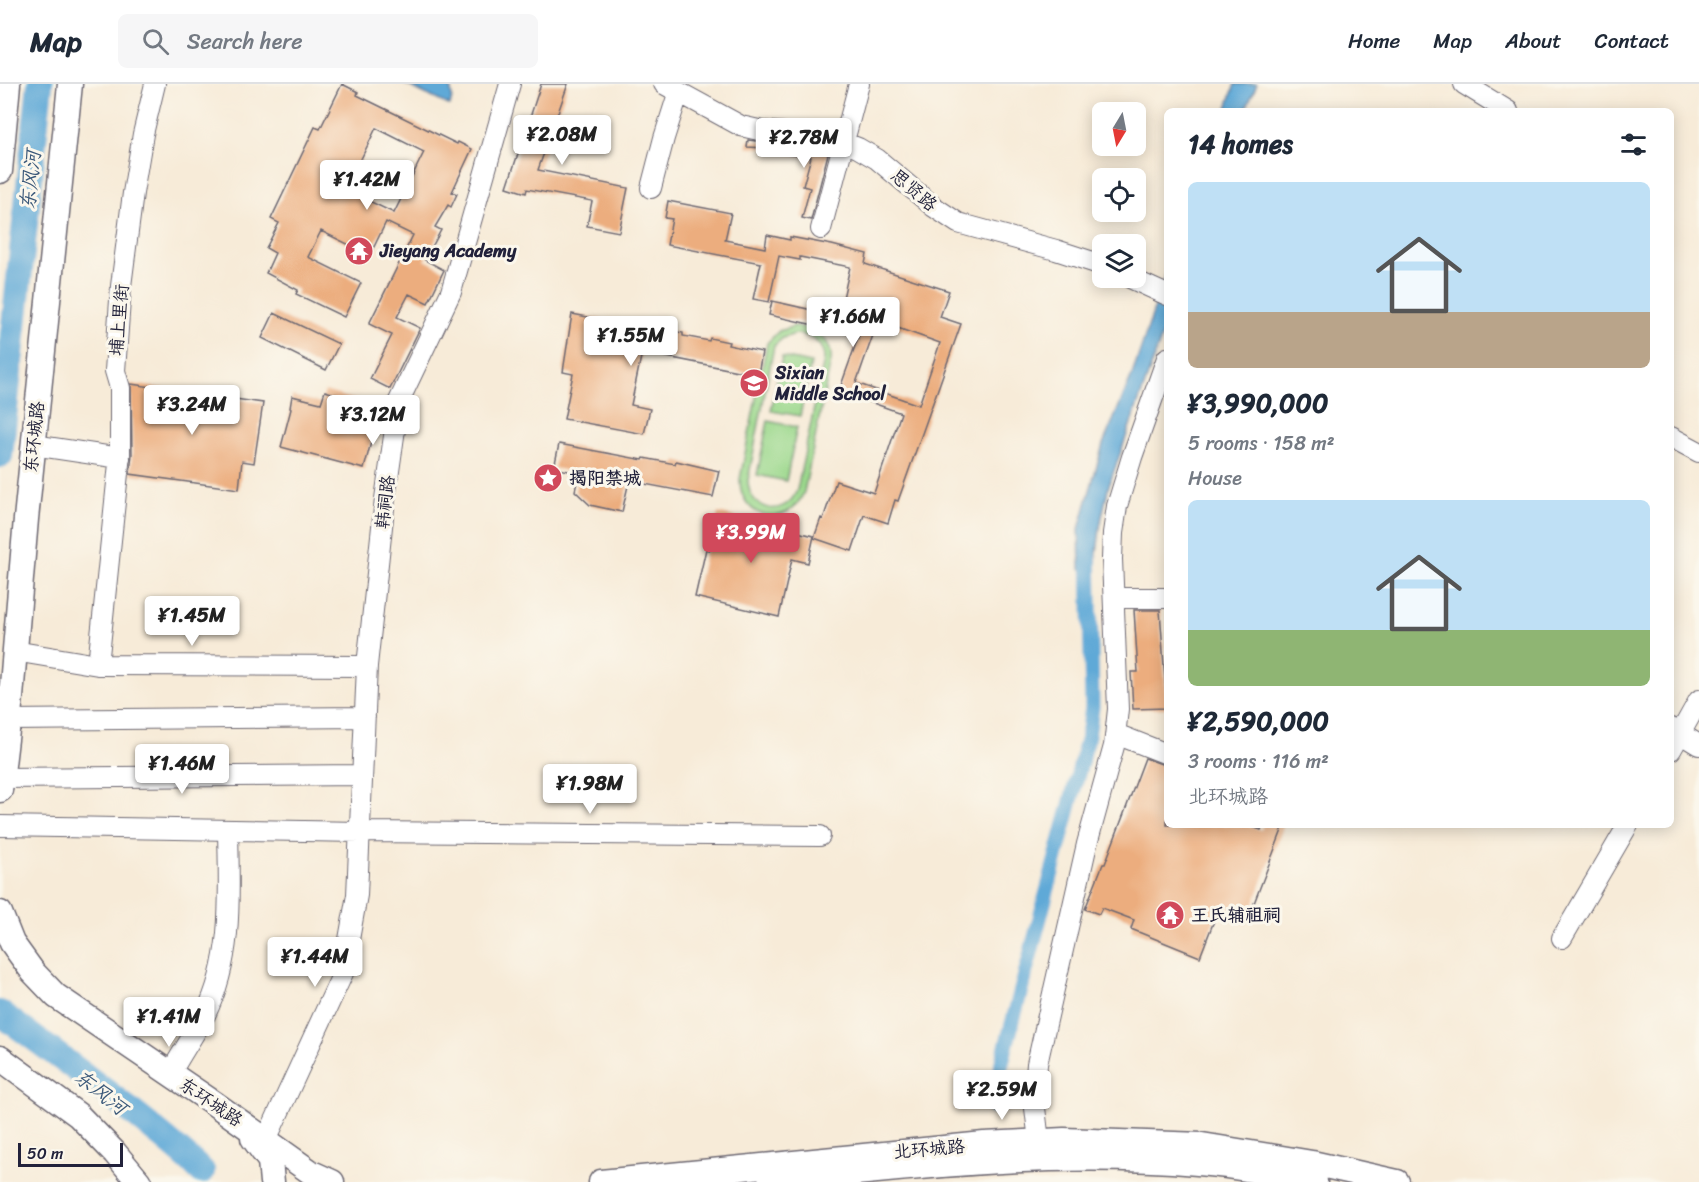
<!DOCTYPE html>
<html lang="en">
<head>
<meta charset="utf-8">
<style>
	:root { --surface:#fff; --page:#f6f6f7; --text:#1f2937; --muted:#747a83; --line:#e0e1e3; --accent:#d1495b }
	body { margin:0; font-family:Sriracha,"LXGW WenKai TC",sans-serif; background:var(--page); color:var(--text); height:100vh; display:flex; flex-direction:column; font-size:22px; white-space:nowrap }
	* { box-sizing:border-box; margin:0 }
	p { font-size:20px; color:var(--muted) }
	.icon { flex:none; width:33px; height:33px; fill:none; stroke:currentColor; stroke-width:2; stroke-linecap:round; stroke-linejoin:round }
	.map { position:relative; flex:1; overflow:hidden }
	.side { position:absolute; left:1164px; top:24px; width:510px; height:720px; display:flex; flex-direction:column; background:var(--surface); border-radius:9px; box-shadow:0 3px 15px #0003 }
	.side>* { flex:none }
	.needle { width:39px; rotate:190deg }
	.tools { position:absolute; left:1092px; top:18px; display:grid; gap:12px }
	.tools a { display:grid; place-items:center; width:54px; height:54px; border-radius:9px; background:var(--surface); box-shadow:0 3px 15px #0003; font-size:30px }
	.scale { position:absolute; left:18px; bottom:15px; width:105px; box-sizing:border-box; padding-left:6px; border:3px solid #22223b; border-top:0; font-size:16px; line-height:21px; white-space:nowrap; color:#22223b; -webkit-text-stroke:4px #fbf7ec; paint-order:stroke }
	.price { position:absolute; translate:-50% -51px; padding:0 14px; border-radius:6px; background:#fff; color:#222; font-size:20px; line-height:39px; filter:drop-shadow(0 2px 3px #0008) }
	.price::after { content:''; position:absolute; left:50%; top:36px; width:18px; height:14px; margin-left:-9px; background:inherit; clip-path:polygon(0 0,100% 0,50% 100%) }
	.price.selected { background:var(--accent); color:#fff }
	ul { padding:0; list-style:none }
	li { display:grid; align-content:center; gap:12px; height:318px; padding:0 24px }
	li span { display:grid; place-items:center; height:186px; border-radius:9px; color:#555 }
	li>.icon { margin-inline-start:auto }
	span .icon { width:108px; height:108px; fill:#fffc; stroke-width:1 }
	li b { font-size:26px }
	h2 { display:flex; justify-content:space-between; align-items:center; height:72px; padding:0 24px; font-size:26px }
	header { display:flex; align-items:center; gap:36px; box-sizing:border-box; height:84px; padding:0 30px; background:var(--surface); border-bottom:2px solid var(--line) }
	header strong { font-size:28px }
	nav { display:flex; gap:33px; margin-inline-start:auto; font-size:21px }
	.search { width:420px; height:54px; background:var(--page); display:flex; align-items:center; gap:15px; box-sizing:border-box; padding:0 21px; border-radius:9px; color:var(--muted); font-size:22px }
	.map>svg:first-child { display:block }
</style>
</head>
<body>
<header>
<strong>Map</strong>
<div class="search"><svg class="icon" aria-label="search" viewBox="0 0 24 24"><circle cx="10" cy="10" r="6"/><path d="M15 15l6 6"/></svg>Search here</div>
<nav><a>Home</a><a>Map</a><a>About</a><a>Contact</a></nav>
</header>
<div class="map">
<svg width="1699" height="1098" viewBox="0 0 1699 1098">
	<rect width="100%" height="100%" fill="#fbf7ec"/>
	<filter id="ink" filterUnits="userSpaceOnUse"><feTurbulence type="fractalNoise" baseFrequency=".0167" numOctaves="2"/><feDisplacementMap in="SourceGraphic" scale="12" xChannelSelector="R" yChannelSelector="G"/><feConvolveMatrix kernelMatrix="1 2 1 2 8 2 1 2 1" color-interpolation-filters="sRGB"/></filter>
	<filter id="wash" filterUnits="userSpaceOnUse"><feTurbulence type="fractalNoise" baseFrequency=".008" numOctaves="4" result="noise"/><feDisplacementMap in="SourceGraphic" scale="24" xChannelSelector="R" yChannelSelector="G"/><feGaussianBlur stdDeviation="1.35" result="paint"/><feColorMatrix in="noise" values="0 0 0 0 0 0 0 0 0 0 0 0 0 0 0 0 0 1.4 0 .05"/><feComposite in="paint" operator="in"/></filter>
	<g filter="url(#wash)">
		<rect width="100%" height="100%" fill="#f7ebd8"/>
		<!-- green -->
		<path fill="#9bd88c" stroke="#5e7d64" stroke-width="1.5" fill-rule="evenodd" d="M795 242C814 243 833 255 831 277L804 408C789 446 739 436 740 395L767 259 779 247ZM795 250C811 250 824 260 824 276L797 406C785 436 748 427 748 396L774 262 783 254Z
			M782 273 811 279 800 332 771 327Z
			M768 337 797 343 786 397 757 391Z"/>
		<!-- water -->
		<path fill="#5fa9d7" stroke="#406689" stroke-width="1.5" d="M405 0H450L452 13 450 22Z
			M1235 0H1257L1245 27H1226Z
			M1167 187V238L1109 401 1101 437 1095 485H1080L1079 445 1103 360 1131 294Z"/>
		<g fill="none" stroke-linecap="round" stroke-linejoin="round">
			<!-- canal -->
			<path stroke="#5fa9d7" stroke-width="15" d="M993 1022 1002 978 1088 652 1092 623 1089 465"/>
			<!-- river -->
			<path stroke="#5fa9d7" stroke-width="26" d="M0 371 40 0
				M0 929C69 980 139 1030 202 1087"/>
		</g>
		<g id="blocks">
			<!-- building -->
			<path fill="#ecad7e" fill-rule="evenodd" d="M342 0 358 8 357 11 457 60 458 58 472 65 452 108 457 110 451 123 448 121 435 143 441 146 425 176 444 186 428 219 409 210 397 233 420 244 390 305 370 295 392 251 369 240 413 151 386 138 370 171 321 147 308 173 361 199 344 233 296 210 298 206 266 189 275 169 266 164 279 139 271 135 315 43 320 45ZM376 44 424 68 394 129 346 106Z
				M541 0H568L538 86 628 104 619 148 587 142 592 117 527 105 526 109 507 103Z
				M748 56 829 66 811 136 802 134 810 104 803 102 811 73 784 70V65L747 63Z
				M668 117 731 129 725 156 765 164 767 151 790 156V153L832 161 867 170 865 180 949 207 940 233 961 240 898 417 895 416 888 439 864 431 852 467 814 454 821 434 823 435 836 397 874 409 901 329 839 307 859 251 769 231 772 217 839 232 850 183 800 173V176L779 172 769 218 753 215 761 179 667 161 672 135 665 134ZM878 237 940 259 919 321 856 299Z
				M274 229 339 260 326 286 262 254Z
				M572 230 609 237V235L627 238 626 241 657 247V244L668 246 683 249V252L709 257 710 254 729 258 728 261 762 268 758 291 642 268 631 321 650 325 644 350 564 335 573 290 563 288Z
				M131 300 263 319 254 379 242 377 239 405 130 390 132 370Z
				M325 307 382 324 379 335H377L364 385 281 363 291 325 290 324 292 312 321 319Z
				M559 360 643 376 644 374 675 380 676 377 719 387 713 413 629 397 622 428 590 421 575 407 579 389 554 384Z
				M718 429 814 452 808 479 792 475 779 533 695 513 706 465 710 466Z
				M1134 526H1160L1167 624 1133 625 1131 588H1138Z
				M1145 674 1167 682V741H1247L1261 746 1263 741H1284L1246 840 1217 829 1200 873 1131 845 1134 836 1102 824 1099 830 1085 825 1103 780H1105Z"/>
		</g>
	</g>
	<g filter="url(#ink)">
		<use href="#blocks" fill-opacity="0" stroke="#6d6872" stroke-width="1.5"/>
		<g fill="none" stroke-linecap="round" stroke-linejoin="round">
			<!-- minor casing -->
			<g stroke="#6d6872" stroke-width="22">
				<path id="minor" d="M664 0 741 42 763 47 830 53 858 64 877 75 934 123 958 139 1056 166 1102 181
					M1464 0 1508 27
					M651 104 664 54 678 10
					M821 145 859 0
					M1130 194 1167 211
					M1671 353 1699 368
					M33 361 120 374
					M1114 514H1167
					M14 567 98 581 367 582
					M98 581 120 370V304L115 287 121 202 133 109 143 50 155 0
					M7 636 365 633
					M1671 644 1699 661
					M1116 650 1167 670
					M1671 666 1699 616
					M1 694 362 691
					M0 742 360 748 820 752
					M1562 854 1628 741
					M170 990C181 970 194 951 205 931 234 873 229 808 228 746
					M266 1056 343 889 357 811 367 582 385 415 399 317 451 208 510 0
					M1039 1057 1034 1016 1037 980 1087 760 1114 662 1118 625 1112 475 1113 449 1117 422 1132 373 1167 274"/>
			</g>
			<!-- major casing -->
			<g stroke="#6d6872" stroke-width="27">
				<path id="major" d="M0 87 8 0
					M0 706 11 613 26 435 70 0
					M0 829 12 859 33 888 56 912 215 1020 312 1089 332 1098
					M0 974 78 1031 115 1069 139 1098
					M253 1054 270 1077 272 1098
					M601 1098 984 1060 1064 1056 1202 1061 1312 1079 1397 1098
					M770 1098C912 1083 1055 1066 1198 1079 1237 1082 1276 1090 1315 1098"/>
			</g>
			<!-- minor -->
			<use href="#minor" stroke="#fff" stroke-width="20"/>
			<!-- major -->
			<use href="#major" stroke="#fff" stroke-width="24"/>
		</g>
	</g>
	<!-- icons -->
	<defs>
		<g id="temple-disc" transform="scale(1.5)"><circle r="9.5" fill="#d1495b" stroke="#fbf7ec"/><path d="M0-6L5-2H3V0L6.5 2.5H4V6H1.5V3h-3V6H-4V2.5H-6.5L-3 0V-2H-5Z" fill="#fff"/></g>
		<g id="school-disc" transform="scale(1.5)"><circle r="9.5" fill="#d1495b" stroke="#fbf7ec"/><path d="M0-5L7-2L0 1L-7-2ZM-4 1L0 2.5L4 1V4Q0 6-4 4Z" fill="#fff"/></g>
		<g id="sight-disc" transform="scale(1.5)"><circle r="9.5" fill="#d1495b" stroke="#fbf7ec"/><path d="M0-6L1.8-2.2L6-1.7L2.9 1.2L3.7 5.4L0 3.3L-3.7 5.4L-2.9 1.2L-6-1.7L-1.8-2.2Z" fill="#fff"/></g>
	</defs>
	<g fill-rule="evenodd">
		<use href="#temple-disc" x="359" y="167"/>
		<use href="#school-disc" x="754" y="299"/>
		<use href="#sight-disc" x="548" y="394"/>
		<use href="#temple-disc" x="1170" y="831"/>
	</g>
	<g text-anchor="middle" stroke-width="6" stroke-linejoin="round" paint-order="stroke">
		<!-- street labels -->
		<g font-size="18" fill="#22223b" stroke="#fbf7ec">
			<text transform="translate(914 106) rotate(40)" y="6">思贤路</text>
			<text transform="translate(119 236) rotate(-85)" y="6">埔上里街</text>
			<text transform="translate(34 353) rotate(-84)" y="6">东环城路</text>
			<text transform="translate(385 418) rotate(-83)" y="6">韩祠路</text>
			<text transform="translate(211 1018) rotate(34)" y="6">东环城路</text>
			<text transform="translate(929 1065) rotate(-5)" y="6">北环城路</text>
		</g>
		<!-- poi labels -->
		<g font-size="18" font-weight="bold" fill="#22223b" stroke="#fbf7ec" text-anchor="start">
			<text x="380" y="173">Jieyang Academy</text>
			<text x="775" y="295">Sixian<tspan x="775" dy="21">Middle School</tspan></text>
			<text x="569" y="400">揭阳禁城</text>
			<text x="1191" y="837">王氏辅祖祠</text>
		</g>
		<!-- water labels -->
		<g font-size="20" font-style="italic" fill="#3a5879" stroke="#fbf7ec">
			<text transform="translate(30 96) rotate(-84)" y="7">东风河</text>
			<text transform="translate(101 1008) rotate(38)" y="7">东风河</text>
		</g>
	</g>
</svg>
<div class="tools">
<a><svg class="needle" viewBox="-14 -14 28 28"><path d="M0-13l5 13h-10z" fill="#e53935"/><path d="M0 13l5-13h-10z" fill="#747a83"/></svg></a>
<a><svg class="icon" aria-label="locate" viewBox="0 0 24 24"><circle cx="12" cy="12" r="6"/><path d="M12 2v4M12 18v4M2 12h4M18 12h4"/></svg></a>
<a><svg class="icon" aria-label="layers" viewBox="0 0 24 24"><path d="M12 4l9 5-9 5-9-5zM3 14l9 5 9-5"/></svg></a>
</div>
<div class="scale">50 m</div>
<b class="price" style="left:562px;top:82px">¥2.08M</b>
<b class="price" style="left:804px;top:85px">¥2.78M</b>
<b class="price" style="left:367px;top:127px">¥1.42M</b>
<b class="price" style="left:853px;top:264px">¥1.66M</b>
<b class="price" style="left:631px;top:283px">¥1.55M</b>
<b class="price" style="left:192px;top:352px">¥3.24M</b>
<b class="price" style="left:373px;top:362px">¥3.12M</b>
<b class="price selected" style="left:751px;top:480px">¥3.99M</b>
<b class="price" style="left:192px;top:563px">¥1.45M</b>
<b class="price" style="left:182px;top:711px">¥1.46M</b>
<b class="price" style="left:590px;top:731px">¥1.98M</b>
<b class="price" style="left:315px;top:904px">¥1.44M</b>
<b class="price" style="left:169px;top:964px">¥1.41M</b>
<b class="price" style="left:1002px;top:1037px">¥2.59M</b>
<section class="side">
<h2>14 homes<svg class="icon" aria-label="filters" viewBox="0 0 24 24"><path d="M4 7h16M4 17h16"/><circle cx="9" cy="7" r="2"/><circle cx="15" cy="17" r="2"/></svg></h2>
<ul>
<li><span style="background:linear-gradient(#bfe0f5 70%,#b9a48a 0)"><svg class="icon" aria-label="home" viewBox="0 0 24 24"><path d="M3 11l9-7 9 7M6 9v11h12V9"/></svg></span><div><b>¥3,990,000</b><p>5 rooms · 158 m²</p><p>House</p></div></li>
<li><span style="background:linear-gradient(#bfe0f5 70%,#8fb573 0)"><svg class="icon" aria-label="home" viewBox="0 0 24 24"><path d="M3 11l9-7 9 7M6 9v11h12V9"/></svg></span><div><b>¥2,590,000</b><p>3 rooms · 116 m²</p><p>北环城路</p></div></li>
</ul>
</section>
</div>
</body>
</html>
